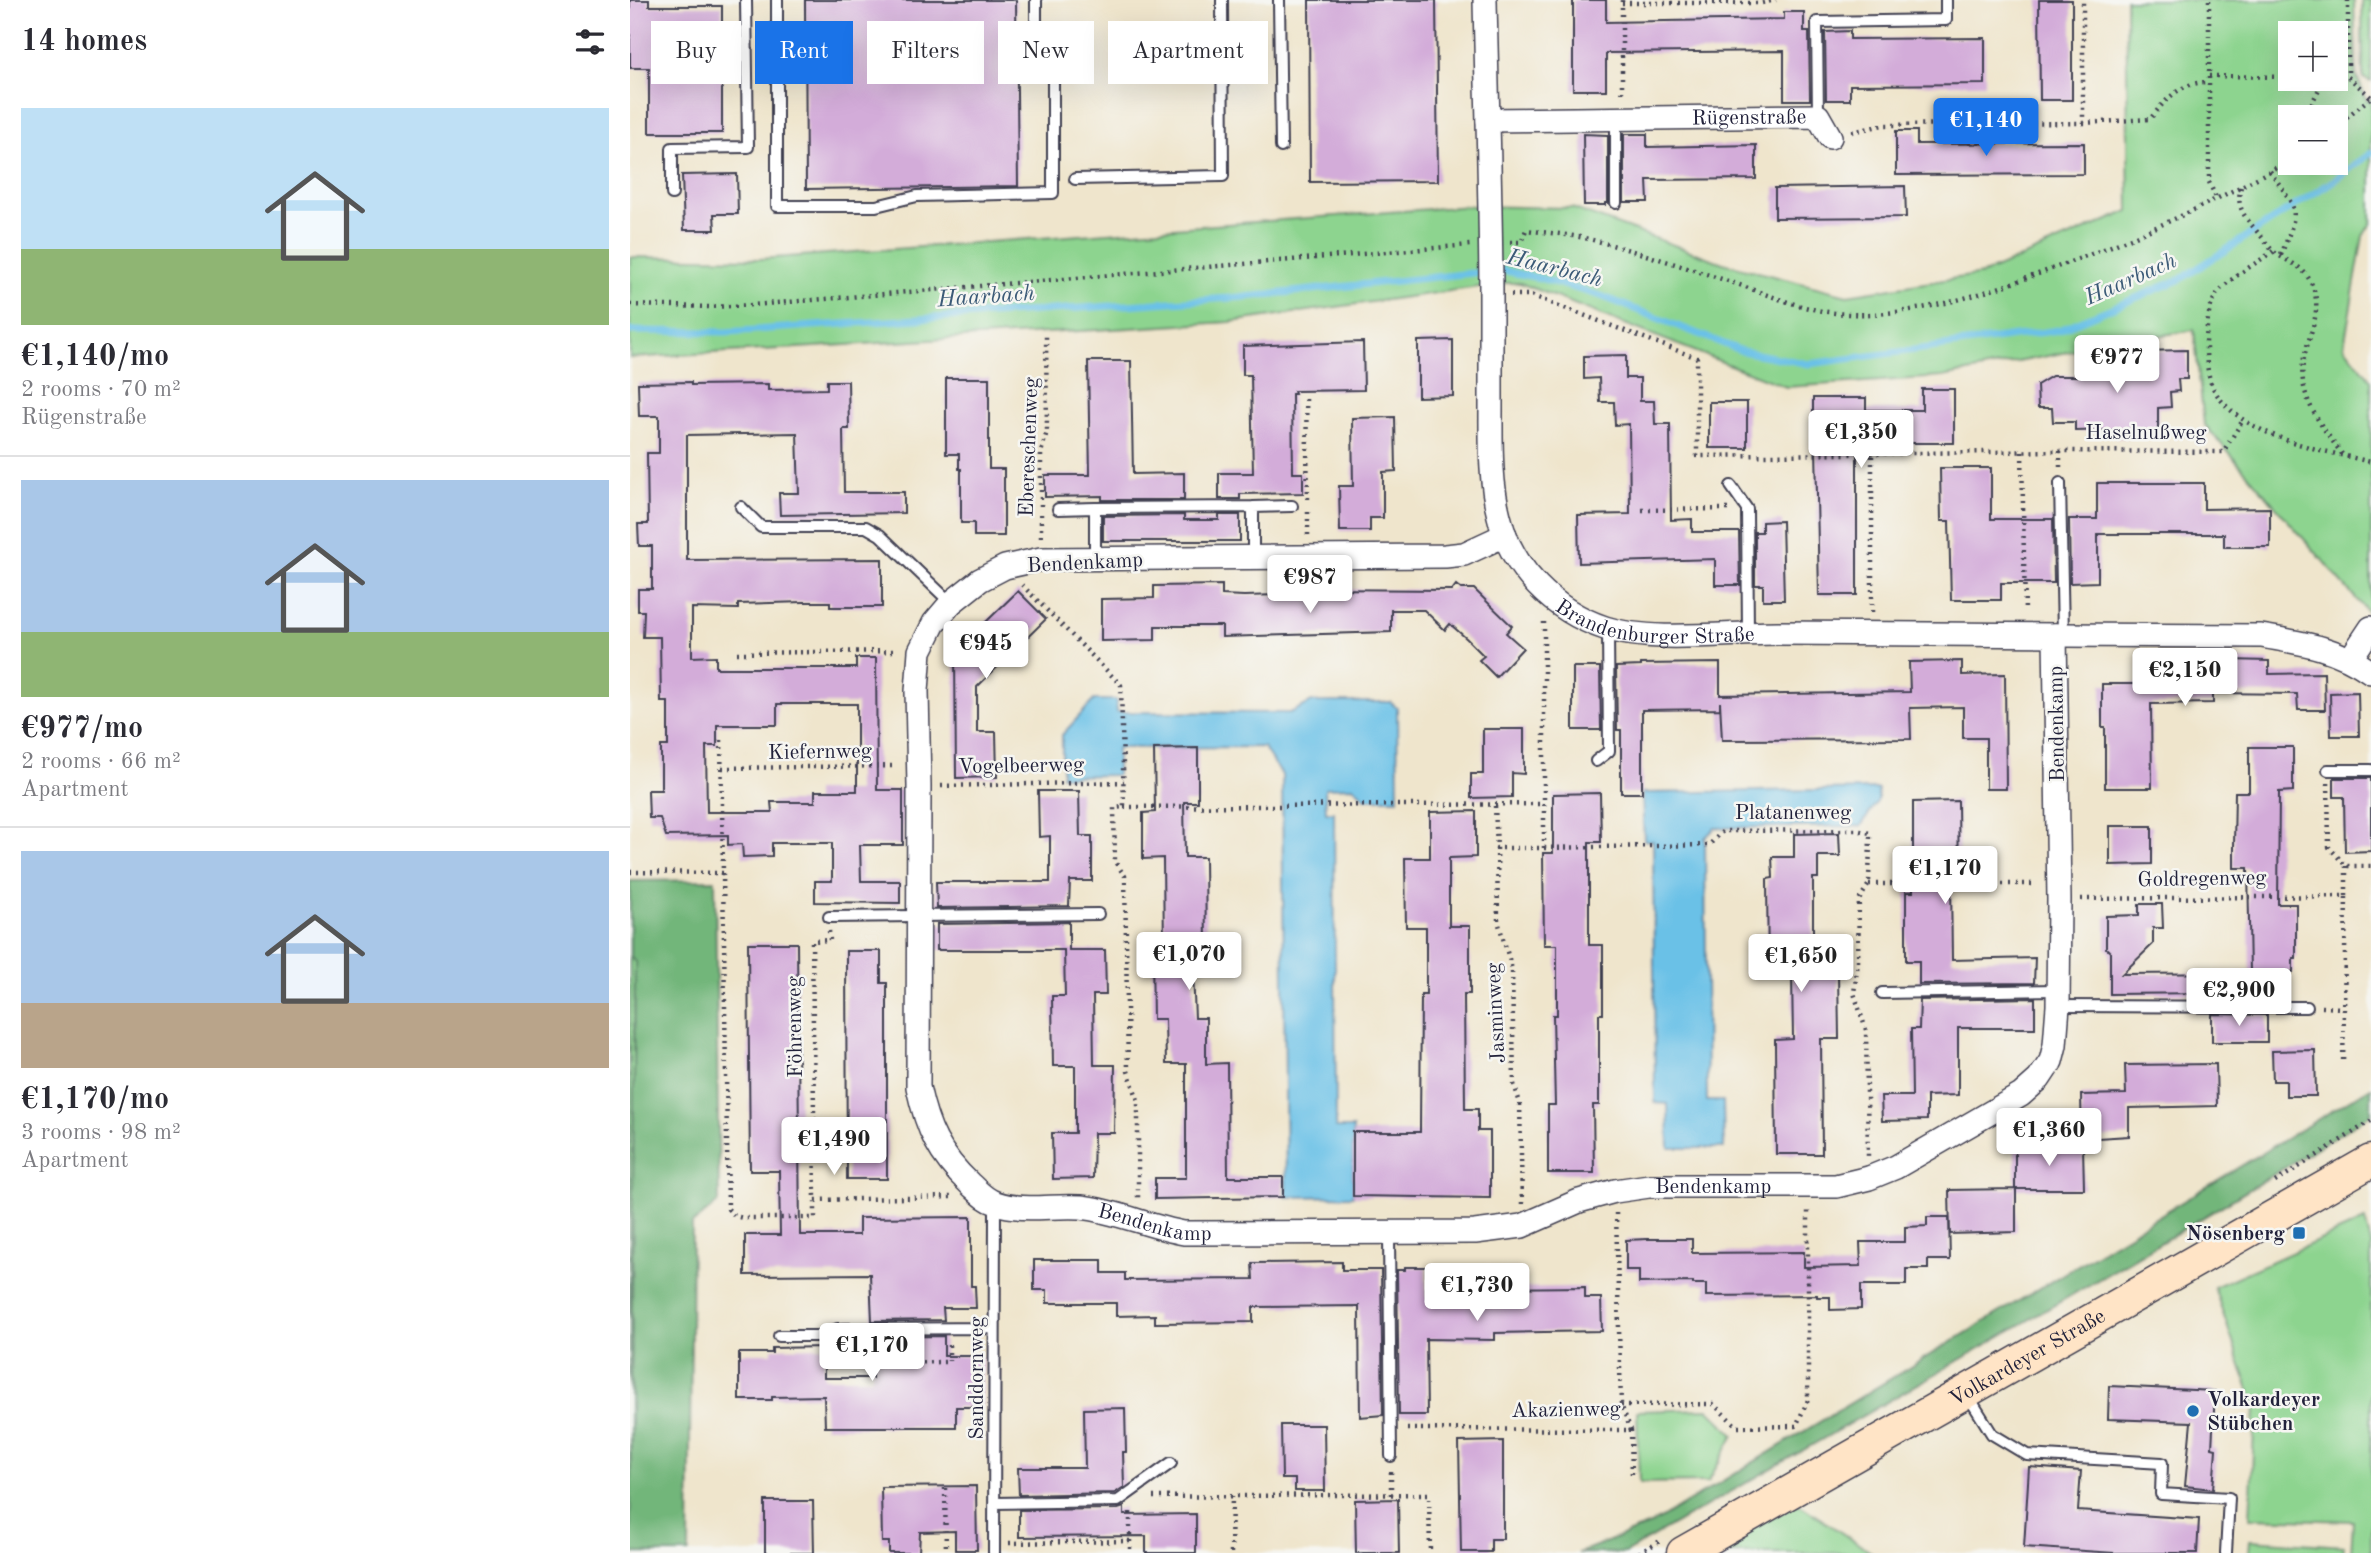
<!DOCTYPE html>
<html lang="en">
<head>
<meta charset="utf-8">
<style>
	:root { --surface:#fff; --page:#f7f7f7; --text:#2b2b33; --muted:#7c7c81; --line:#e1e1e2; --accent:#1a73e8 }
	body { margin:0; font-family:"Old Standard TT",serif; background:var(--page); color:var(--text); height:100vh; display:flex; flex-direction:column; font-size:26px; white-space:nowrap }
	* { box-sizing:border-box; margin:0 }
	p { font-size:23px; color:var(--muted) }
	.icon { flex:none; width:38px; height:38px; fill:none; stroke:currentColor; stroke-width:2; stroke-linecap:round; stroke-linejoin:round }
	.map { position:relative; flex:1; overflow:hidden }
	.side { display:flex; flex-direction:column; background:var(--surface); width:630px }
	.side>* { flex:none }
	.banner { position:absolute; left:21px; top:21px; width:665px; height:63px; display:flex; gap:14px }
	.buttons { position:absolute; left:1648px; top:21px; display:grid; gap:14px }
	.buttons a { display:grid; place-items:center; width:70px; height:70px; border-radius:0px; background:var(--surface); box-shadow:0 7px 28px #0002; font-size:35px }
	.price { position:absolute; translate:-50% -60px; padding:0 16px; border-radius:7px; background:#fff; color:#222; font-size:23px; line-height:46px; filter:drop-shadow(0 2px 4px #0008) }
	.price::after { content:''; position:absolute; left:50%; top:42px; width:21px; height:16px; margin-left:-10px; background:inherit; clip-path:polygon(0 0,100% 0,50% 100%) }
	.price.current { background:var(--accent); color:#fff }
	ul { padding:0; list-style:none }
	li { display:grid; align-content:center; gap:14px; height:371px; padding:0 21px }
	li+li { border-top:2px solid var(--line) }
	li span { display:grid; place-items:center; height:217px; border-radius:0px; color:#555 }
	li>.icon { margin-inline-start:auto }
	span .icon { width:126px; height:126px; fill:#fffc; stroke-width:1 }
	li b { font-size:30px }
	h2 { display:flex; justify-content:space-between; align-items:center; height:84px; padding:0 21px; font-size:30px }
	.chip { padding:0 24px; border-radius:0px; background:var(--surface); box-shadow:0 7px 28px #0002; font-size:24px; line-height:63px }
	.chip.current { background:var(--accent); color:#fff }
	main { display:flex; flex:1; min-height:0 }
	.map>svg:first-child { display:block }
</style>
</head>
<body>
<main>
<section class="side">
<h2>14 homes<svg class="icon" aria-label="filters" viewBox="0 0 24 24"><path d="M4 7h16M4 17h16"/><circle cx="9" cy="7" r="2"/><circle cx="15" cy="17" r="2"/></svg></h2>
<ul>
<li><span style="background:linear-gradient(#bfe0f5 65%,#8fb573 0)"><svg class="icon" aria-label="home" viewBox="0 0 24 24"><path d="M3 11l9-7 9 7M6 9v11h12V9"/></svg></span><div><b>€1,140/mo</b><p>2 rooms · 70 m²</p><p>Rügenstraße</p></div></li>
<li><span style="background:linear-gradient(#a9c7e8 70%,#8fb573 0)"><svg class="icon" aria-label="home" viewBox="0 0 24 24"><path d="M3 11l9-7 9 7M6 9v11h12V9"/></svg></span><div><b>€977/mo</b><p>2 rooms · 66 m²</p><p>Apartment</p></div></li>
<li><span style="background:linear-gradient(#a9c7e8 70%,#b9a48a 0)"><svg class="icon" aria-label="home" viewBox="0 0 24 24"><path d="M3 11l9-7 9 7M6 9v11h12V9"/></svg></span><div><b>€1,170/mo</b><p>3 rooms · 98 m²</p><p>Apartment</p></div></li>
</ul>
</section>
<div class="map">
<svg width="1741" height="1553" viewBox="0 0 1741 1553">
	<rect width="100%" height="100%" fill="#f6f6f2"/>
	<filter id="ink" filterUnits="userSpaceOnUse"><feTurbulence type="fractalNoise" baseFrequency=".0143" numOctaves="2"/><feDisplacementMap in="SourceGraphic" scale="14" xChannelSelector="R" yChannelSelector="G"/><feConvolveMatrix kernelMatrix="1 2 1 2 8 2 1 2 1" color-interpolation-filters="sRGB"/></filter>
	<filter id="wash" filterUnits="userSpaceOnUse"><feTurbulence type="fractalNoise" baseFrequency=".00686" numOctaves="4" result="noise"/><feDisplacementMap in="SourceGraphic" scale="28" xChannelSelector="R" yChannelSelector="G"/><feGaussianBlur stdDeviation="1.57" result="paint"/><feColorMatrix in="noise" values="0 0 0 0 0 0 0 0 0 0 0 0 0 0 0 0 0 1.4 0 .05"/><feComposite in="paint" operator="in"/></filter>
	<g filter="url(#wash)">
		<rect width="100%" height="100%" fill="#efe5cc"/>
		<!-- green -->
		<path fill="#8dd48f" stroke="#587b65" stroke-width="2" fill-rule="evenodd" d="M1496 0H1724L1726 75 1737 101 1741 98V223L1733 236 1714 346 1741 380V616L1574 424 1564 330 1467 346 1313 377 1156 387 890 283H877L600 322 0 358V257L130 259 840 206 942 208 1093 263 1217 295 1353 274 1499 211ZM1661 33H1706V79H1661ZM1661 117H1706V163H1661Z
			M1732 0H1741V82L1733 78Z
			M0 955 5 962 0 1482Z
			M1735 1220 1741 1244V1553H1721L1723 1521 1620 1518 1625 1407 1584 1287Z
			M1078 1409 1104 1435 1078 1482 1009 1483 1007 1411Z
			M1167 1503 1242 1553H1077Z
			M1620 1540 1714 1546 1713 1553H1619Z"/>
		<!-- forest -->
		<path fill="#72b67a" stroke="#4a6c5a" stroke-width="2" d="M85 880 89 1202 62 1224 59 1553H0L5 962 0 955V881Z
			M1741 1087V1114C1497 1268 1244 1408 995 1553H948L1020 1525Z"/>
		<!-- water -->
		<path fill="#6ac1e7" stroke="#467291" stroke-width="2" d="M464 700H486L487 712 660 713 682 702H760L767 708 768 799H736L724 787 695 788 696 812H704L706 1128H723V1196L656 1197 652 775 633 747 487 748V775L432 776V735Z
			M1248 789V800L1231 826 1085 828 1075 838 1077 1101H1093L1094 1148H1039L1038 1104 1025 1103 1023 841 1014 840 1012 793Z"/>
		<g fill="none" stroke-linecap="round" stroke-linejoin="round">
			<!-- stream -->
			<path stroke="#6ac1e7" stroke-width="7" d="M0 331 96 332 615 297 871 270 909 278 971 296 1112 351 1179 364 1307 347 1429 330 1551 279 1703 181 1741 153"/>
		</g>
		<g id="blocks">
			<!-- building -->
			<path fill="#d3acd9" fill-rule="evenodd" d="M0 0H19V6H92V133H19V68H0Z
				M175 0H386L388 186 176 189Z
				M679 0H806L808 181 680 182Z
				M943 0H976V22L1154 19V12H1174V32H1179L1180 100H1154V51L976 53V90H943Z
				M1409 0H1442V100H1410Z
				M1220 31V39L1355 38V84L1220 85V100H1196L1195 32Z
				M1266 131H1287V144L1454 143V174L1266 175Z
				M953 134 978 135V203H975V205H954Z
				M994 134H1017V147L1126 145V179L1017 180 1018 202H994Z
				M107 174 108 214H84L85 230H54L52 175Z
				M1275 186 1276 217 1145 218V188Z
				M823 340V396L788 397V341Z
				M733 342 734 390 664 391 665 394H662L663 473H673V493L610 494V499H589V473H623L621 375H613V346Z
				M1557 350V379H1548L1549 391 1540 392 1541 407 1528 408V438H1485V430L1445 431V422H1423L1422 408H1408L1407 385 1422 376H1455V369L1511 367 1510 351Z
				M996 355V378H1010V401H1024L1025 424H1040L1041 520 1062 519V532H1109L1110 585H1085V559L949 563 948 515 1000 514 999 424 985 425 984 402H970L969 378 954 379V356Z
				M458 361H501L503 474 554 473V500H472V496L415 497V475H460Z
				M316 378H359V469H374V536H344V523H331V469H329V454H316Z
				M197 381H218L219 429H213L214 492H274V513L150 515 149 493H169L167 433 57 435V560L252 559V607H200V602H174L108 604V609L62 608V657L86 656V668H226V658H246L247 790H273V845H230L231 881H270V903L185 902V881H202V843H142V856L113 857 112 844 98 845V835L36 836 30 818H19L18 790H31V746H38V702H31L30 637H13L14 611H8V589H22V546H9L8 524H18L17 453H29V416H9L8 383 61 382V385L138 384V390L197 389ZM147 704H227V791H185V802H141L142 812H77L76 746H87V725H147Z
				M1292 389H1324V443H1237V446H1227V595H1189L1186 446H1183V398H1236V410H1292Z
				M1079 402H1117V448H1079Z
				M765 417 766 471 753 472V518H740V531H710L709 486H723L722 418Z
				M1310 468H1361V519H1423L1424 583H1371V600H1321L1319 521H1311Z
				M1467 483H1574V509L1640 508V547H1594V534H1468V582L1440 583 1439 519H1467Z
				M554 515V520H589V515H610V541H473V516Z
				M1152 521 1154 600H1133V585H1125V532H1132V522Z
				M592 585V595L614 596 681 594V589L822 590 826 585 831 589H844L882 626 876 633 893 648 866 677 849 660 854 656 837 639 820 624 815 630 794 610H761V632L592 637V626H525V640L471 641V599L524 598V586Z
				M388 591 416 619 347 687V732H366L367 777 326 778 325 652Z
				M1599 660 1639 661V674L1694 673 1695 710H1668L1667 694 1583 693V703L1521 704 1522 788H1475V727H1472V684H1541V662H1599Z
				M1332 661V675L1375 674 1376 789H1356V738H1333V707L1280 708 1281 739 1092 740 1090 702V709L1012 710V793H991V730H987L986 667 1011 666V664L1090 663V695L1280 692 1279 662Z
				M943 667H970L971 730H943Z
				M1728 692 1729 736H1701L1700 693Z
				M853 729H894V774L882 773V797L841 798V774H853Z
				M1619 747H1663V791L1649 792 1648 904H1666V958H1663V972H1638L1637 999H1582V993L1480 994V952L1476 948V916L1509 915V904H1532L1533 928H1523V944L1492 974 1620 973 1618 868H1604V847L1605 792H1619Z
				M568 748V802H554L555 857H575L576 949H562L565 1018H576V1064L597 1063 598 1177H653V1197L525 1199V1178H556V1064H536L535 1019H523L522 950 534 949 533 858 513 859V813L525 812 524 749Z
				M1704 778H1741V851L1715 852 1714 797H1704Z
				M408 791H449L450 836H462V881H440L439 906 307 908 306 882H420V836L409 837Z
				M970 793 971 842H959V945H973V1014H969V1105H963L964 1173H918V1105H925L923 1015H927V945H914L913 853H923V794Z
				M1328 801 1329 880H1321L1322 960 1405 958 1404 983 1289 984V961H1276V892H1283V802Z
				M846 811V857L819 858V926H840V994H834L835 1109H848V1131H860V1198L723 1196V1132H790L791 994H796V927H776L775 858H800V812Z
				M1480 826H1522V864L1480 865Z
				M1209 833 1210 856H1188V878H1183V972L1208 971 1209 1039H1191L1192 1154H1146L1145 1040 1163 1039 1162 972H1138L1137 879 1143 878 1142 857H1164V834Z
				M439 922V950H475L476 995H463L464 1065H485L484 1133H464L463 1178 423 1179 422 1133H445V1066H423L422 996H435L434 950H307V924Z
				M118 943H167L170 1235H229V1218L341 1217V1286H345L346 1308H313L314 1320 242 1321 240 1274 115 1275V1235H150L149 1171H120Z
				M216 951H251V983H257V1179H217Z
				M1405 998V1028H1328V1095L1297 1096V1120L1252 1121 1251 1096H1282L1281 1029H1289L1290 1000Z
				M1582 1014 1637 1015V1042H1582Z
				M1685 1050 1686 1096H1656V1081H1643L1642 1051Z
				M1586 1064 1587 1106 1499 1108V1136L1452 1139 1451 1095 1496 1094 1495 1065Z
				M1408 1146H1453L1454 1189H1385V1147Z
				M1386 1189V1232L1320 1234 1319 1190Z
				M1297 1217H1319L1320 1260H1298V1269H1276V1285H1231V1309L1200 1310V1297H1187V1295L1076 1296V1284H1063V1282L1009 1283V1270H996V1240L1018 1239H1062V1253L1174 1252V1267L1231 1266 1230 1242H1275V1227L1297 1226Z
				M404 1260H472V1273H495V1280L623 1279 622 1263 712 1262V1270H751L753 1415 730 1417 729 1306 623 1307V1322L525 1323V1315L486 1316V1303H417V1290H404Z
				M775 1267H796V1297L865 1296V1288L955 1287V1298H971L972 1331 865 1333V1340L796 1339 797 1415H769L767 1270H775Z
				M314 1336V1356H352V1407H326V1427H195L194 1396 142 1397V1400H109V1353H142V1348L194 1347V1378H242V1337Z
				M1479 1386 1585 1391 1582 1448 1586 1449 1583 1489 1555 1486 1561 1422 1478 1419Z
				M495 1408 496 1452H493L494 1487 485 1493 389 1495 388 1468H455L454 1409Z
				M651 1425H694L695 1491H665V1479H652Z
				M873 1441V1539H861V1552H831L829 1442Z
				M1399 1467 1451 1471 1448 1511 1569 1519 1567 1553H1485L1394 1547Z
				M346 1486 347 1550H325V1531L290 1532 289 1553H259V1542H252L251 1487Z
				M768 1499 769 1553H726L725 1500Z
				M135 1501H183L184 1553H135Z
				M494 1507V1515L566 1514V1553H516V1536L389 1537V1510L488 1509Z"/>
		</g>
	</g>
	<g filter="url(#ink)">
		<use href="#blocks" fill-opacity="0" stroke="#413f51" stroke-width="2"/>
		<g fill="none" stroke-linecap="round" stroke-linejoin="round">
			<!-- service casing -->
			<g stroke="#413f51" stroke-width="14">
				<path id="service" d="M147 0V206H246L287 196 423 193V76L406 51V0
					M649 0 651 147
					M1188 116 1187 22 1316 20V0
					M445 179 593 176 592 0
					M42 194V148L118 147 116 0
					M986 203V120
					M1430 483 1433 635
					M1101 486 1117 509 1118 633
					M111 507 131 527H236L250 535 321 603
					M623 507 662 506
					M428 509 465 508
					M465 559V508L623 507V558
					M966 761 979 751 978 629
					M1698 770H1741
					M199 917 468 914
					M1252 993 1427 990
					M1428 1006 1677 1007
					M759 1233 761 1456
					M149 1336H192L208 1329 364 1328
					M1337 1394 1362 1434 1397 1455 1532 1463 1531 1494 1599 1498 1596 1553
					M365 1503 488 1501 541 1463
					M364 1553 365 1203"/>
			</g>
			<!-- minor casing -->
			<g stroke="#413f51" stroke-width="26">
				<g id="minor">
					<path id="s1" d="M855 0C857 101 861 201 861 302 861 338 861 373 861 409 861 444 860 481 869 516 881 569 924 611 975 628 1023 643 1096 633 1148 633 1309 635 1470 635 1631 636 1673 643 1705 647 1741 672"/>
					<path id="s2" d="M858 120 1188 116 1200 137"/>
					<path id="s3" d="M875 535 834 554 815 556 411 559 375 567 350 580 321 603 304 623 290 651 287 691 289 786 288 1087C297 1129 309 1155 340 1184 348 1191 355 1200 366 1203 392 1212 423 1205 451 1207 486 1211 520 1227 554 1233L845 1232 892 1226 949 1201 985 1191 1019 1186H1206L1239 1178 1266 1167 1391 1095 1409 1079 1421 1061 1425 1045 1428 1006 1429 899 1425 635"/>
					<path d="M1721 658 1741 628"/>
				</g>
			</g>
			<!-- secondary casing -->
			<g stroke="#413f51" stroke-width="35">
				<g id="secondary">
					<path id="s4" d="M1053 1553 1741 1161"/>
				</g>
			</g>
			<!-- path -->
			<path stroke="#413f51" stroke-width="4.5" stroke-dasharray="2 5" stroke-linecap="butt" d="M992 0V98
				M1579 0V182L1587 200
				M1718 0V77L1741 97
				M992 3H1132L1146 0
				M1579 76 1661 77
				M1706 77H1718
				M1675 117 1694 79
				M1453 123 1520 119C1537 98 1551 82 1579 82
				M1706 126 1741 97
				M1222 132 1253 125 1453 123V0
				M1656 162 1661 147
				M1640 171C1669 213 1670 207 1651 255
				M1611 187C1605 208 1616 218 1629 234 1634 239 1638 246 1643 251 1657 263 1673 263 1682 285 1694 312 1677 337 1673 363 1668 398 1693 428 1712 454
				M880 242H891L896 230C917 233 938 234 959 239 1007 251 1054 267 1101 282 1131 292 1161 305 1192 311 1270 325 1363 291 1435 264 1513 235 1588 201 1661 159
				M1643 251C1628 263 1593 281 1585 297 1577 311 1576 333 1576 349 1576 360 1578 376 1582 386 1607 437 1692 450 1741 462
				M881 295H900L1067 358V456L1430 451 1593 452 1613 420
				M0 305 80 307 123 305 840 245
				M676 399 678 500
				M1430 451V468
				M1392 452 1395 613
				M411 506V453L417 431 416 336
				M1012 510 1099 509
				M678 512V535
				M411 514V537
				M392 585 491 685 494 807 484 808 485 862 495 876 498 1071 508 1100V1199
				M1242 612V453
				M107 653 268 651
				M91 740 98 1209 105 1216 113 1218H185V1200
				M92 768 266 766
				M1698 783 1699 847 1716 866H1741
				M311 786 494 782
				M865 806 867 848
				M494 807 914 804
				M914 848 1079 845 1093 831 1226 830 1240 833 1239 884 1229 900 1228 962 1224 993 1236 1030 1238 1156
				M1716 866V896
				M0 872 93 873
				M1239 884H1406
				M1451 899 1716 896 1713 1064
				M199 931 200 940 182 941 185 1200 321 1197
				M1692 1007 1713 1008
				M1645 1182 1741 1121
				M892 1204 890 1103 884 1084 882 969 868 921 867 848H914V619
				M221 1342 222 1363 319 1362V1342
				M991 1405 1083 1404 1108 1427 1166 1426 1178 1400V1209
				M777 1429 1001 1430 991 1405 986 1213
				M1001 1430 1002 1476
				M315 1488 316 1553
				M761 1495V1471
				M523 1497 799 1494 800 1553
				M500 1512V1553
				M379 1543 500 1541
				M601 1553 602 1496
				M1009 1553 1030 1541"/>
			<!-- service -->
			<use href="#service" stroke="#fff" stroke-width="10"/>
			<!-- minor -->
			<use href="#minor" stroke="#fff" stroke-width="23"/>
			<!-- secondary -->
			<use href="#secondary" stroke="#ffe4c6" stroke-width="32"/>
		</g>
	</g>
	<!-- markers -->
	<g fill="#1f6fb2" stroke="#f6f6f2" stroke-width="2.5">
		<rect x="1662" y="1226" width="14" height="14" rx="3.5"/>
		<circle cx="1563" cy="1411" r="7"/>
	</g>
	<g text-anchor="middle" stroke-width="5" stroke-linejoin="round" paint-order="stroke">
		<!-- street labels -->
		<g font-size="21" fill="#22223b" stroke="#f6f6f2">
			<text dy="7" stroke="none"><textPath href="#s2" startOffset="261">Rügenstraße</textPath></text>
			<text x="1516" y="439">Haselnußweg</text>
			<text transform="translate(398 447) rotate(-88)" y="7">Ebereschenweg</text>
			<text transform="translate(455 562) rotate(-3)" y="7">Bendenkamp</text>
			<text dy="7" stroke="none"><textPath href="#s1" startOffset="726">Brandenburger Straße</textPath></text>
			<text transform="translate(1426 724) rotate(-91)" y="7">Bendenkamp</text>
			<text transform="translate(190 751) rotate(-1)" y="7">Kiefernweg</text>
			<text transform="translate(391 765) rotate(-1)" y="7">Vogelbeerweg</text>
			<text x="1163" y="819">Platanenweg</text>
			<text transform="translate(1572 878) rotate(-1)" y="7">Goldregenweg</text>
			<text transform="translate(865 1013) rotate(-93)" y="7">Jasminweg</text>
			<text transform="translate(164 1027) rotate(-91)" y="7">Föhrenweg</text>
			<text dy="7" stroke="none"><textPath href="#s3" startOffset="1937">Bendenkamp</textPath></text>
			<text dy="7" stroke="none"><textPath href="#s3" startOffset="1370">Bendenkamp</textPath></text>
			<text dy="7" stroke="none"><textPath href="#s4" startOffset="396">Volkardeyer Straße</textPath></text>
			<text transform="translate(346 1378) rotate(-90)" y="7">Sanddornweg</text>
			<text transform="translate(936 1409) rotate(-1)" y="7">Akazienweg</text>
		</g>
		<!-- poi labels -->
		<g font-size="21" font-weight="bold" fill="#22223b" stroke="#f6f6f2" text-anchor="end">
			<text x="1655" y="1240">Nösenberg</text>
			<text x="1577" y="1406" text-anchor="start">Volkardeyer<tspan x="1577" dy="24">Stübchen</tspan></text>
		</g>
		<!-- water labels -->
		<g font-size="23" font-style="italic" fill="#3b5a77" stroke="#f6f6f2">
			<text transform="translate(925 267) rotate(14)" y="8">Haarbach</text>
			<text transform="translate(1500 278) rotate(-24)" y="8">Haarbach</text>
			<text transform="translate(356 295) rotate(-4)" y="8">Haarbach</text>
		</g>
	</g>
</svg>
<div class="buttons">
<a>+</a>
<a>−</a>
</div>
<b class="price current" style="left:1356px;top:158px">€1,140</b>
<b class="price" style="left:1487px;top:395px">€977</b>
<b class="price" style="left:1231px;top:470px">€1,350</b>
<b class="price" style="left:680px;top:615px">€987</b>
<b class="price" style="left:356px;top:681px">€945</b>
<b class="price" style="left:1555px;top:708px">€2,150</b>
<b class="price" style="left:1315px;top:906px">€1,170</b>
<b class="price" style="left:559px;top:992px">€1,070</b>
<b class="price" style="left:1171px;top:994px">€1,650</b>
<b class="price" style="left:1609px;top:1028px">€2,900</b>
<b class="price" style="left:1419px;top:1168px">€1,360</b>
<b class="price" style="left:204px;top:1177px">€1,490</b>
<b class="price" style="left:847px;top:1323px">€1,730</b>
<b class="price" style="left:242px;top:1383px">€1,170</b>
<div class="banner">
<a class="chip">Buy</a>
<a class="chip current">Rent</a>
<a class="chip">Filters</a>
<a class="chip">New</a>
<a class="chip">Apartment</a>
</div>
</div>
</main>
</body>
</html>
